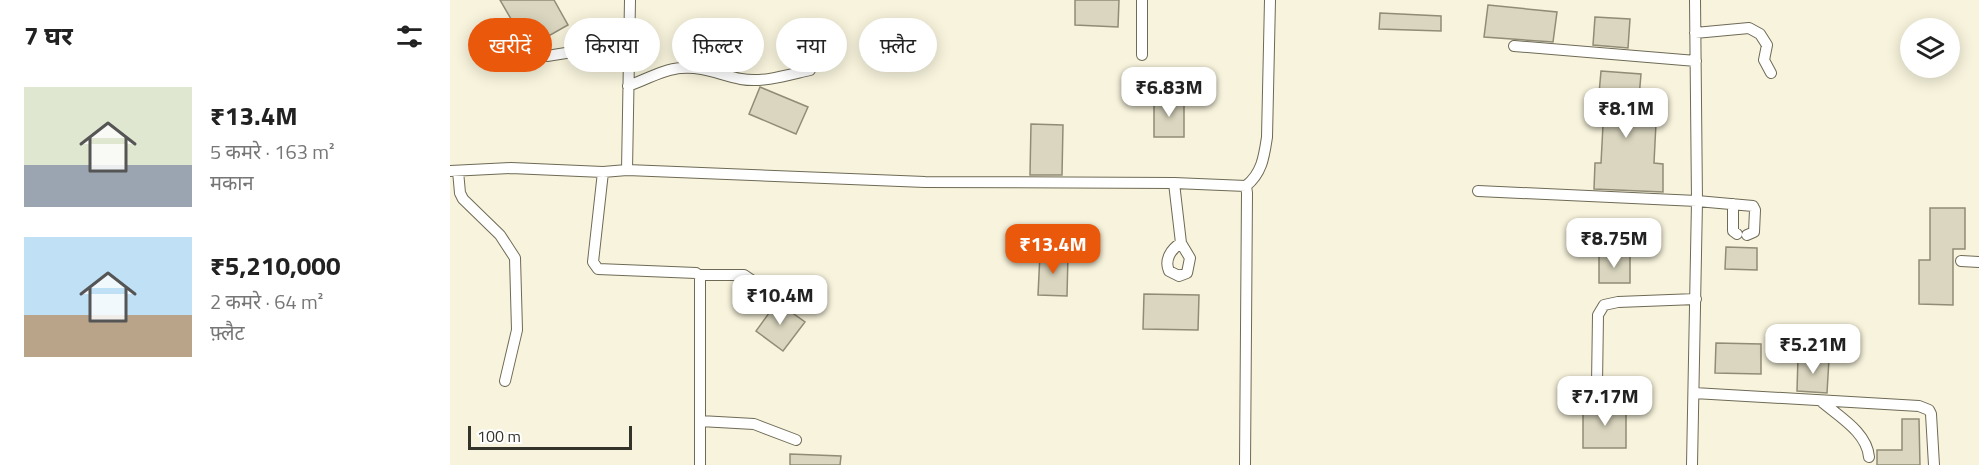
<!DOCTYPE html>
<html lang="hi">
<head>
<meta charset="utf-8">
<style>
	:root { --surface:#fff; --page:#f2f2f2; --text:#222; --muted:#767676; --accent:#ea580c }
	body { margin:0; font-family:"Titillium Web","Noto Sans Devanagari",sans-serif; background:var(--page); color:var(--text); height:100vh; display:flex; flex-direction:column; font-size:22px; white-space:nowrap }
	* { box-sizing:border-box; margin:0 }
	p { font-size:20px; color:var(--muted) }
	.icon { flex:none; width:33px; height:33px; fill:none; stroke:currentColor; stroke-width:2; stroke-linecap:round; stroke-linejoin:round }
	.map { position:relative; flex:1; overflow:hidden }
	.panel { display:flex; flex-direction:column; background:var(--surface); width:450px }
	.panel>* { flex:none }
	.banner { position:absolute; left:18px; top:18px; width:570px; height:54px; display:flex; gap:12px }
	.controls { position:absolute; left:1450px; top:18px; display:grid; gap:12px }
	.controls a { display:grid; place-items:center; width:60px; height:60px; border-radius:50%; background:var(--surface); box-shadow:0 3px 15px #0003; font-size:30px }
	.scale { position:absolute; left:18px; bottom:15px; width:164px; box-sizing:border-box; padding-left:6px; border:3px solid #34332a; border-top:0; font-size:16px; line-height:21px; white-space:nowrap; color:#34332a; -webkit-text-stroke:4px #fff; paint-order:stroke }
	.price { position:absolute; translate:-50% -51px; padding:0 14px; border-radius:12px; background:#fff; color:#222; font-size:20px; line-height:39px; filter:drop-shadow(0 2px 3px #0008) }
	.price::after { content:''; position:absolute; left:50%; top:36px; width:18px; height:14px; margin-left:-9px; background:inherit; clip-path:polygon(0 0,100% 0,50% 100%) }
	.price.current { background:var(--accent); color:#fff }
	ul { padding:0; list-style:none }
	li { display:flex; align-items:center; gap:18px; height:150px; padding:0 24px }
	li span { display:grid; place-items:center; flex:none; width:168px; height:120px; border-radius:0px; color:#555 }
	li>.icon { margin-inline-start:auto }
	span .icon { width:72px; height:72px; fill:#fffc; stroke-width:1 }
	li b { font-size:26px }
	h2 { display:flex; justify-content:space-between; align-items:center; height:72px; padding:0 24px; font-size:26px }
	.chip { padding:0 21px; border-radius:27px; background:var(--surface); box-shadow:0 3px 15px #0003; font-size:21px; line-height:54px }
	.chip.current { background:var(--accent); color:#fff }
	main { display:flex; flex:1; min-height:0 }
	.map>svg:first-child { display:block }
</style>
</head>
<body>
<main>
<section class="panel">
<h2>7 घर<svg class="icon" aria-label="filters" viewBox="0 0 24 24"><path d="M4 7h16M4 17h16"/><circle cx="9" cy="7" r="2"/><circle cx="15" cy="17" r="2"/></svg></h2>
<ul>
<li><span style="background:linear-gradient(#dfe7d0 65%,#9aa5b1 0)"><svg class="icon" aria-label="home" viewBox="0 0 24 24"><path d="M3 11l9-7 9 7M6 9v11h12V9"/></svg></span><div><b>₹13.4M</b><p>5 कमरे · 163 m²</p><p>मकान</p></div></li>
<li><span style="background:linear-gradient(#bfe0f5 65%,#b9a48a 0)"><svg class="icon" aria-label="home" viewBox="0 0 24 24"><path d="M3 11l9-7 9 7M6 9v11h12V9"/></svg></span><div><b>₹5,210,000</b><p>2 कमरे · 64 m²</p><p>फ़्लैट</p></div></li>
</ul>
</section>
<div class="map">
<svg width="1529" height="465" viewBox="0 0 1529 465">
	<rect width="100%" height="100%" fill="#f7f3dc"/>
	<!-- building -->
	<path fill="#dad6bf" stroke="#908c76" stroke-width="1.5" d="M50 0H104L118 25 88 42 82 41 76 45Z
		M625 0H669L668 27 625 25Z
		M1038 5 1107 12 1103 42 1034 37Z
		M930 13 991 16V31L929 29Z
		M1145 17 1180 19 1178 48 1143 45Z
		M1151 71 1191 74 1187 121 1206 123 1204 163 1213 164V192L1144 189 1145 163H1151L1154 106 1148 105Z
		M310 87 358 107 346 134 299 114Z
		M704 100H734V137H704Z
		M581 124 613 125 612 175H580Z
		M1480 208H1515V249H1503V305L1469 304V260H1480Z
		M1276 247 1307 248V270L1275 269Z
		M590 254 618 255 617 296 588 295Z
		M1149 255H1180V283H1149Z
		M694 294 749 295 748 330 693 329Z
		M327 302 355 322 333 351 306 331Z
		M1266 343 1311 344V374L1265 373Z
		M1348 357 1379 359 1377 393 1347 391Z
		M1133 405H1176V448H1133Z
		M1452 419H1469L1470 465H1427V450H1452Z
		M340 454 391 456 390 465H340Z"/>
	<g fill="none" stroke-linecap="round" stroke-linejoin="round">
		<!-- street casing -->
		<g stroke="#6e6a55" stroke-width="12">
			<path id="street" d="M1245 33 1299 28 1310 34 1317 45 1314 60 1321 73
				M1064 46 1246 61
				M83 48 97 56 179 43
				M692 55V0
				M178 86C195 80 214 69 231 68 253 66 270 75 291 79 313 83 338 75 360 70
				M177 170 180 0
				M0 171 61 168 153 172 177 170 475 182 724 183 796 186C812 173 814 157 817 137L820 0
				M8 171 10 193 13 199 50 235 65 258 67 330 55 381
				M153 172 143 262 148 269 246 273 250 276V465
				M724 183 731 243 740 258 737 273 729 276 719 271C714 260 721 249 731 243
				M1028 191 1247 201 1303 206 1305 210 1304 232 1297 235
				M1283 204V231L1287 234
				M1511 261 1529 262
				M249 275H294L319 292
				M1147 384 1148 315 1154 305 1168 302 1246 299
				M1244 393 1469 406 1479 410 1481 414 1484 465
				M1371 401C1388 416 1417 432 1419 457
				M250 421 304 424 346 440
				M795 465 797 193 796 186
				M1242 465 1247 201 1245 0"/>
		</g>
		<!-- street -->
		<use href="#street" stroke="#fff" stroke-width="10"/>
	</g>
</svg>
<div class="controls">
<a><svg class="icon" aria-label="layers" viewBox="0 0 24 24"><path d="M12 4l9 5-9 5-9-5zM3 14l9 5 9-5"/></svg></a>
</div>
<div class="scale">100 m</div>
<b class="price" style="left:719px;top:118px">₹6.83M</b>
<b class="price" style="left:1176px;top:139px">₹8.1M</b>
<b class="price" style="left:1164px;top:269px">₹8.75M</b>
<b class="price current" style="left:603px;top:275px">₹13.4M</b>
<b class="price" style="left:330px;top:326px">₹10.4M</b>
<b class="price" style="left:1363px;top:375px">₹5.21M</b>
<b class="price" style="left:1155px;top:427px">₹7.17M</b>
<div class="banner">
<a class="chip current">खरीदें</a>
<a class="chip">किराया</a>
<a class="chip">फ़िल्टर</a>
<a class="chip">नया</a>
<a class="chip">फ़्लैट</a>
</div>
</div>
</main>
</body>
</html>
